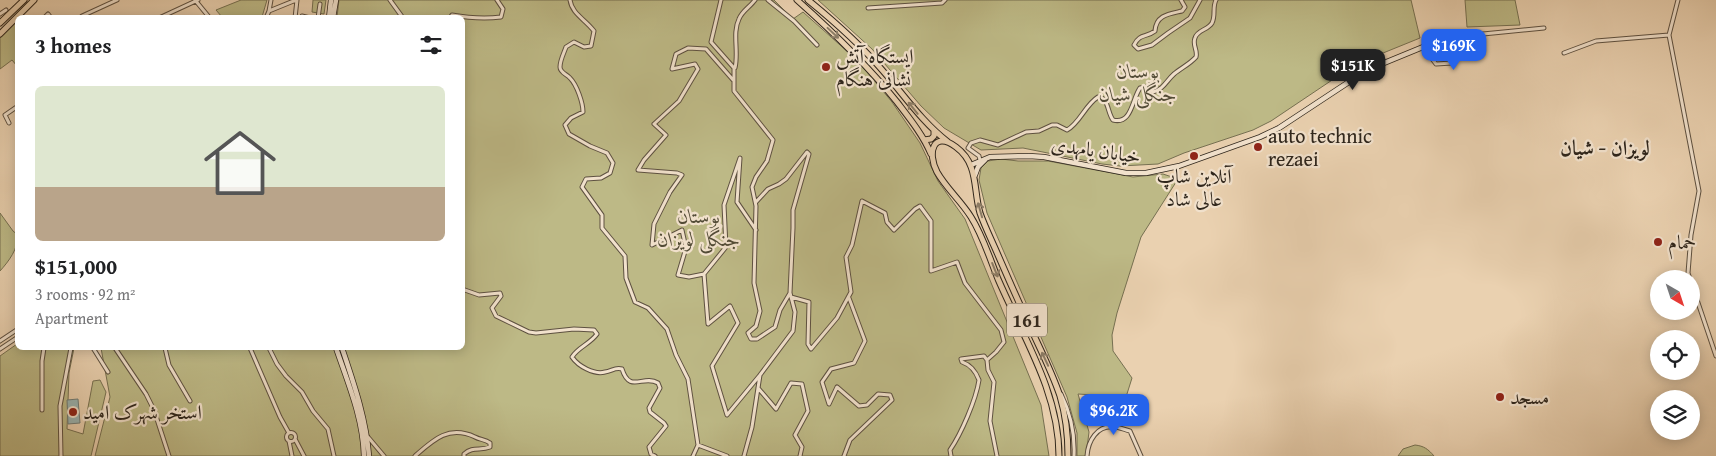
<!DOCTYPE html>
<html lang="en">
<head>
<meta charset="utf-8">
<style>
	:root { --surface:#fff; --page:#f2f2f2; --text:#202124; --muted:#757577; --line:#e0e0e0; --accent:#2563eb }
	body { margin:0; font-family:"Gentium Book Plus",Amiri,serif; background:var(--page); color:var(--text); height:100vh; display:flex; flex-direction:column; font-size:19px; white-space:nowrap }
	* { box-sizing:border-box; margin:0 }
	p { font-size:16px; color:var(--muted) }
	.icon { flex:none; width:28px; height:28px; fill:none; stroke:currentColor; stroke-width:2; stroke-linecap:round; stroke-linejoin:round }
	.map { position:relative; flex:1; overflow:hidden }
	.sheet { position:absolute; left:15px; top:15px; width:450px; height:335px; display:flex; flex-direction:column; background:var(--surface); border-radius:8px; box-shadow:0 2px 12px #0003 }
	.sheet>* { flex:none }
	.needle { width:32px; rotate:141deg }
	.controls { position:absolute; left:1650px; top:270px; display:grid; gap:10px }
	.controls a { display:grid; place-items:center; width:50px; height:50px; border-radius:50%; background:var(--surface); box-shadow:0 2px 12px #0003; font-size:25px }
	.price { position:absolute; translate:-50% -42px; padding:0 11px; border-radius:10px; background:var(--accent); color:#fff; font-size:16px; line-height:32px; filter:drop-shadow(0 1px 2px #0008) }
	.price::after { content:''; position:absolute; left:50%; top:30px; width:15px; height:11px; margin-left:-8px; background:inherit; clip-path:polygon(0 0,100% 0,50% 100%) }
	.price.selected { background:#222; color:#fff }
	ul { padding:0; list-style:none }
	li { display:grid; align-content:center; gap:10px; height:265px; padding:0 20px }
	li+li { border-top:1px solid var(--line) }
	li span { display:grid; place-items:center; height:155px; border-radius:8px; color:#555 }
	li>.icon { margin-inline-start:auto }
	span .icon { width:90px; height:90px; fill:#fffc; stroke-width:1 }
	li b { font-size:21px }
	h2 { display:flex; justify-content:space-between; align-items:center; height:60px; padding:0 20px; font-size:21px }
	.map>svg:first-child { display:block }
</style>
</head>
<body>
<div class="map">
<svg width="1716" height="456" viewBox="0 0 1716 456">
	<rect width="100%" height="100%" fill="#ead1b0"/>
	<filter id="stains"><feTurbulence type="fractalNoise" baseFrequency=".004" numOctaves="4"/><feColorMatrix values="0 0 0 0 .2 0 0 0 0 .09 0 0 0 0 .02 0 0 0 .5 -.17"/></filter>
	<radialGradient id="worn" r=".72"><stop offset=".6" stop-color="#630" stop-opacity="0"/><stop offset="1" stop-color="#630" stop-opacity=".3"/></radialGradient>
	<!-- green -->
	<path fill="#bdb986" stroke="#767051" d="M241 0H267L262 17H222L216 10Z
		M313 0H326L324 14 312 12Z
		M339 0H774L793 19 803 12 858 61 892 102 920 143 938 181 965 219 1041 405 1049 456H95L110 397 101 348H462V18L337 17Z
		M818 0H1411L1420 38 1356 64 1271 121 1253 130 1184 153 1158 164 1120 166 1102 164 1023 148 981 150 944 128 921 106 872 49Z
		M1465 0H1515L1520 25 1467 27Z
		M17 20V66L12 60 0 69V38Z
		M1001 159 1018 161H1048L1133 177 1163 174 1178 179 1141 237 1117 313 1112 335 1113 351 1132 378 1126 397 1078 394 1089 432 1086 456H1077V433L1067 397 987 213 979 180 981 168 988 161Z
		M0 213 13 231 18 235C18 249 9 261 0 271Z
		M17 344 18 348H74L69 373 67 429 83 434 93 381 100 380 106 392 91 456H0V356Z
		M1415 445C1424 446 1428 449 1434 456H1398L1403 449Z"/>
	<!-- water -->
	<path fill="#9ab5b3" stroke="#6f7c77" d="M78 399 80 423 68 424 67 400Z"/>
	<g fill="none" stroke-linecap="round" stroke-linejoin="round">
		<!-- street casing -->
		<g stroke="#5e5141" stroke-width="5">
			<path id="street" d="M195 0 209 17
				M390 0 403 18
				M570 0C572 14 585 19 594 31L591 46 584 47 574 42 566 47C564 53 560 60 560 67 560 73 567 74 570 78 577 85 583 103 583 112L571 118 565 125 569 134 590 146 607 153 613 163 610 173 601 178 586 179 582 187 602 215V228L625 256 626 278 635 302 648 308 667 329 676 355 688 379 698 445 693 456
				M721 0 711 42 734 68V91L773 140 767 161 756 177 752 187 756 206 754 283 760 311 756 326 748 333 751 339H757L775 327 780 310 790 293
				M768 0 794 21 817 45
				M1181 0 1185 7 1182 11C1169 14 1156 15 1155 31 1146 38 1140 33 1134 45L1138 49 1152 45 1168 33 1190 18 1200 0
				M1678 0 1669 35 1699 191 1691 235 1688 273 1690 279
				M868 8 942 3 945 0
				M269 11 296 0
				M0 14 6 10
				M82 16 117 0
				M302 16 310 18
				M44 18 48 14 51 18
				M159 18 198 0
				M266 18 269 11 271 0
				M295 18 297 0
				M318 18 320 4
				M450 18 452 15C469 18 485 19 501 17L503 9 497 0
				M1423 47 1436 64 1452 63 1463 52 1458 35
				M1462 47 1466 39 1483 34 1544 28
				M1564 53 1596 41 1669 35
				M735 68C739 52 732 33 739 19 742 11 750 7 755 0
				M9 123 5 115 18 106
				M980 160 979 156 968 148 971 143 980 140 998 145 1026 132 1039 131 1052 125H1057L1067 130C1080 123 1085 105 1098 97 1109 98 1107 112 1113 120 1132 125 1132 99 1140 88L1146 87 1153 92C1164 89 1166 81 1174 74 1181 68 1190 64 1196 57 1198 50 1192 45 1195 38 1197 30 1208 30 1212 23 1216 15 1212 8 1216 0
				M756 230 737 202 740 158 724 205 726 247 704 274 708 324 730 306 738 323 712 366 727 415 760 375
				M704 274 689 277 678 275 686 248 682 230 652 245 654 224 670 192 682 175 677 173 638 170 644 160 666 135 654 124 679 101 698 69 695 64 672 69 676 54 688 48 706 49 734 81
				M1691 282 1716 356
				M462 289 479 295 500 293 501 296 492 308 496 316 529 332 536 333 574 329 594 330 597 334C590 344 578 347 572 357 578 366 594 375 605 372 612 371 615 367 622 369 630 394 643 374 658 383L660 388 649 408 650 412 664 423 666 426 649 447 651 454 655 456
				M791 297 809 302 808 344 811 349 837 318 851 292 846 257 852 245 862 201 885 213 887 222 894 230 915 209 920 206 931 221V271L957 262 965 283 1001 330 1004 342 996 352 987 360
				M0 341 18 329
				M93 348 108 372
				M115 348 146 394 154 410 169 456
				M165 348 169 365 190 401
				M250 348 280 417 289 433
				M269 348 277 364 286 376 302 392 313 411 328 429 334 456
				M0 349 18 337
				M758 388 776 409 791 383 802 384 808 411 795 435 802 447 800 456
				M1061 394C1070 412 1075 435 1074 456
				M42 410V361L44 348
				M286.5 437a4.5 4.5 0 1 1 9 0a4.5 4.5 0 1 1-9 0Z
				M368 437 384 456
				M295 439 304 456
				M289 441 292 456
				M698 445 727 456
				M61 456 60 406 71 348
				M415 456C434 439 449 425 475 437 480 440 485 439 490 443V447C480 451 473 446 464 454V456
				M744 456 752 427 760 375 793 331 795 312 790 293 793 228V210L809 154 807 152 786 179 779 184 768 189 756 202
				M844 456 850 440 892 400 890 395 878 394 867 405 859 406 837 387 829 404 822 382 831 369 854 363 865 341 849 298
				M951 456 950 450C961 434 976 400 979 380 976 372 971 365 962 362L961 359 984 356 987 360 988 370 994 382 990 421 997 456
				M1087 456C1088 441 1097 425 1114 427 1119 427 1125 430 1130 431L1141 456"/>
		</g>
		<!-- secondary casing -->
		<g stroke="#2f261c" stroke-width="6">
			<path id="secondary" d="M329 18 331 0
				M333 18 336 0
				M971 165 990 157 1029 156 1044 157 1126 173H1146L1179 166 1260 137 1279 128 1367 70 1423 47
				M975 175 978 167 985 160
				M336 348C348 383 363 418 364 456
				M342 348C354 384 366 418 369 456"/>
		</g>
		<!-- primary casing -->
		<g stroke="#2f261c" stroke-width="7">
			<path id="primary" d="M797 0C833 32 867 65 897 102 910 119 923 135 931 154
				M808 0C835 22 861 45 883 71 904 95 922 122 948 142
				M0 23 24 0
				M0 34 34 0
				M924 140 931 139 934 136V131
				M1059 456C1059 392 1023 337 998 279 990 259 983 236 971 217 961 201 946 188 937 172 927 153 933 130 956 147 979 164 973 189 980 213 985 227 992 241 998 255 1011 285 1024 314 1038 344 1046 361 1054 378 1060 396 1066 416 1068 436 1068 456"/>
		</g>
		<!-- street -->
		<use href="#street" stroke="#f1e1cc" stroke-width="3"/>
		<!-- secondary -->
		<use href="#secondary" stroke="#f1e1cc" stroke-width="4.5"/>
		<!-- primary -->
		<use href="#primary" stroke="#ead1b0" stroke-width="5"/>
	</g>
	<!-- one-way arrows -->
	<defs><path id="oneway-shaft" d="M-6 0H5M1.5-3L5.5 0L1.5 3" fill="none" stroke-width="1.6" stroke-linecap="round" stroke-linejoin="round" transform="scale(1.25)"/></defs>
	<g stroke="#8c7c66">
		<use href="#oneway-shaft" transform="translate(833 33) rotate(43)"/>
		<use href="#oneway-shaft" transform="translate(913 108) rotate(-129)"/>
		<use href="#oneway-shaft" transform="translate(980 210) rotate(-106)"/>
		<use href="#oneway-shaft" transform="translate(995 270) rotate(68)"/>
		<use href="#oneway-shaft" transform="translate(1045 359) rotate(-115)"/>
	</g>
	<!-- markers -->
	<g fill="#8f2418" stroke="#f1e1cc" stroke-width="2">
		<circle cx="826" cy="67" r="5"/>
		<circle cx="1258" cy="147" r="5"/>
		<circle cx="1194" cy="156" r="5"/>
		<circle cx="1658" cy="242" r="5"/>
		<circle cx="1500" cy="397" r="5"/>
		<circle cx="73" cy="412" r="5"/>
	</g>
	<g text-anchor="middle" stroke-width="4.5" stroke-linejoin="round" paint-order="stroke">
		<!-- shield labels -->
		<rect fill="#f1e1cc" stroke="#695e51" stroke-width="1" x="1007" y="303.5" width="40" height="33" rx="4"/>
		<g font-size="19" font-weight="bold" fill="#2f261c">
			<text x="1027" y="327">161</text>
		</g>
		<!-- poi labels -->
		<g font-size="20" fill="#2f261c" stroke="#f1e1cc" text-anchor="start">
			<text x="836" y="63">ایستگاه آتش<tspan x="836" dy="23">نشانی هنگام</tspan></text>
			<text x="1268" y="143">auto technic<tspan x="1268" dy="23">rezaei</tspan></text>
			<text x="1194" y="183" text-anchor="middle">آنلاین شاپ<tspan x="1194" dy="23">عالی شاد</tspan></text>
			<text x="1668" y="249">حمام</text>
			<text x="1510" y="404">مسجد</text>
			<text x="83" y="419">استخر شهرک امید</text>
		</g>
		<!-- park labels -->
		<g font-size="20" font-style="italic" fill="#524b36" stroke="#f1e1cc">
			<text x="1138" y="78">بوستان<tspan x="1138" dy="23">جنگلی شیان</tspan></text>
			<text x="699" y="223">بوستان<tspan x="699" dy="23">جنگلی لویزان</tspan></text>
		</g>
		<!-- street labels -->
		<g font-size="20" fill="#2f261c" stroke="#f1e1cc">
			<text transform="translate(1096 150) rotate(8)" y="7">خیابان یامهدی</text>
		</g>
		<!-- neighbourhood labels -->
		<g font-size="21" font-weight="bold" fill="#2f261c" stroke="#f1e1cc">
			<text x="1605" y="155">لویزان - شیان</text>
		</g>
	</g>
	<rect width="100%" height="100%" filter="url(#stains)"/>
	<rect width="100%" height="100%" fill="url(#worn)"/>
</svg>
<div class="controls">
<a><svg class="needle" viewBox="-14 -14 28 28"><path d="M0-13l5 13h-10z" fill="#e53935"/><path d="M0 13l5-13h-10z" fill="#757577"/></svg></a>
<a><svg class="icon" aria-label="locate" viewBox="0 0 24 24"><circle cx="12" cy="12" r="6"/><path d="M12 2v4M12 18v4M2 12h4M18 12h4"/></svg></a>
<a><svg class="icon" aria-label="layers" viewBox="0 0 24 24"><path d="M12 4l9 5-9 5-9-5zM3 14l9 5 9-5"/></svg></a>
</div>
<b class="price" style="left:1454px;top:71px">$169K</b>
<b class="price selected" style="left:1353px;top:91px">$151K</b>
<b class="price" style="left:1114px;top:436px">$96.2K</b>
<section class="sheet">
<h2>3 homes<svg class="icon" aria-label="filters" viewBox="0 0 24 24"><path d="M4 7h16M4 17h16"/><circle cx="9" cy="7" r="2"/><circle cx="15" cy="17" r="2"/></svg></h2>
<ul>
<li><span style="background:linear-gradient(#dfe7d0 65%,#b9a48a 0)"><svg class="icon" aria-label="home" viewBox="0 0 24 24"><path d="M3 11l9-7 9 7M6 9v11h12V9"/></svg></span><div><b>$151,000</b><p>3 rooms · 92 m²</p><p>Apartment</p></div></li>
</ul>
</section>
</div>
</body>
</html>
